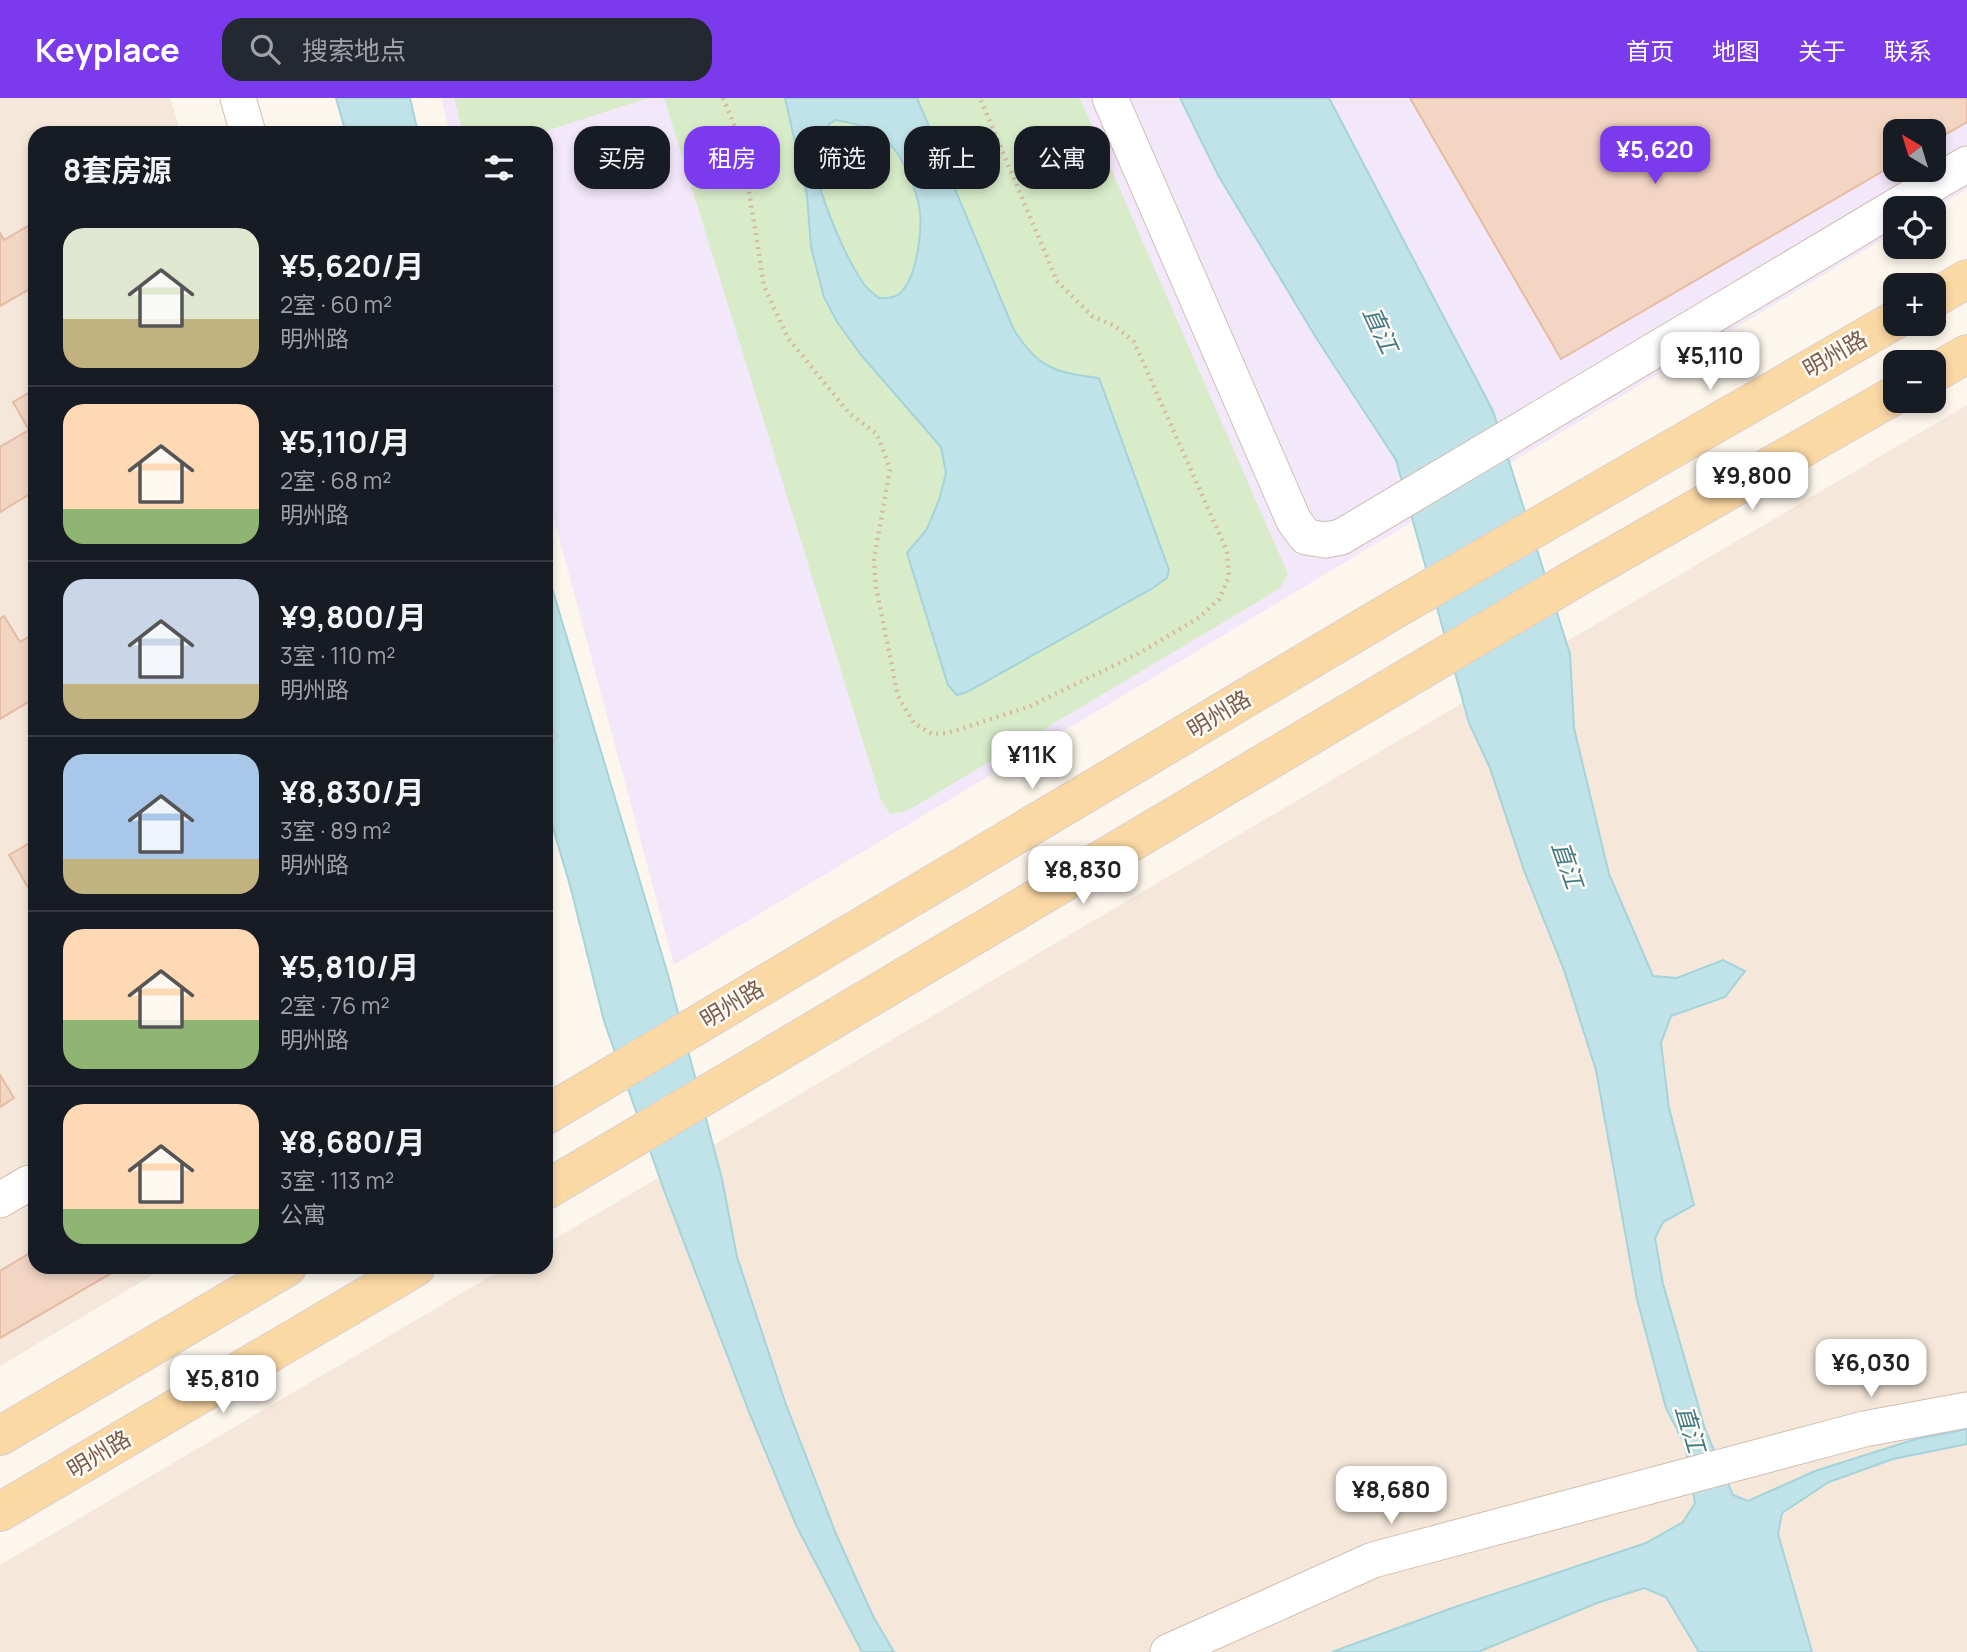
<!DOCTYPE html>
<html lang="zh">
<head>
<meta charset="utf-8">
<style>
	:root { --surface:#171b24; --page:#242831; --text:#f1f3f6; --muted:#9ea1a6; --line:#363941; --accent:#7c3aed }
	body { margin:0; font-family:Manrope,"Noto Sans SC",sans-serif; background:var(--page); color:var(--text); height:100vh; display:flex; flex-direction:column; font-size:26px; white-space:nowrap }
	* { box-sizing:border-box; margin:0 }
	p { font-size:23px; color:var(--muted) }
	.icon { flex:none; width:38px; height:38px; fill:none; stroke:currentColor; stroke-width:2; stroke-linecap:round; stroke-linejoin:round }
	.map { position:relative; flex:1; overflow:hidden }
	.panel { position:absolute; left:28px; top:28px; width:525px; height:1148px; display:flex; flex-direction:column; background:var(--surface); border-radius:21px; box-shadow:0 4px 10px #0003 }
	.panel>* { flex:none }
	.top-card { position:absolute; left:574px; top:28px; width:665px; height:63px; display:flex; gap:14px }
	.needle { width:46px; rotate:322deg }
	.buttons { position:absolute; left:1883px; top:21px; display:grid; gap:14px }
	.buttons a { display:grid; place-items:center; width:63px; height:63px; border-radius:14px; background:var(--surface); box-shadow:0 4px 10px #0003; font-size:35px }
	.price { position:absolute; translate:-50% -60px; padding:0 16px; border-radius:14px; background:#fff; color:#222; font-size:23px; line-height:46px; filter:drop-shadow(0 2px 4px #0008) }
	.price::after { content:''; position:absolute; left:50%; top:42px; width:21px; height:16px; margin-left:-10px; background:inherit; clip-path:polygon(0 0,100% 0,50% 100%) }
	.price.on { background:var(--accent); color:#fff }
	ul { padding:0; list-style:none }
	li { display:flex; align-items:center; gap:21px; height:175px; padding:0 35px }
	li+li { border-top:2px solid var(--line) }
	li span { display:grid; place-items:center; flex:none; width:196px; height:140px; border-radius:21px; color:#555 }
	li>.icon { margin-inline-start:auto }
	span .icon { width:84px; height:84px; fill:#fffc; stroke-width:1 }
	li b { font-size:30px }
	h2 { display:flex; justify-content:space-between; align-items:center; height:84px; padding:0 35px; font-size:30px }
	.pill { padding:0 24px; border-radius:21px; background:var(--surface); box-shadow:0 4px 10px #0003; font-size:24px; line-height:63px }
	.pill.on { background:var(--accent); color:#fff }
	header { display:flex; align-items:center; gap:42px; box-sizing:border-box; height:98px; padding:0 35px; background:var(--accent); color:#fff }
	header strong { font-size:33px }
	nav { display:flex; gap:38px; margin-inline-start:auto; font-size:24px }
	.search { width:490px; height:63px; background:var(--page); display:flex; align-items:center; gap:18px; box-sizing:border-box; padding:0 24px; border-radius:21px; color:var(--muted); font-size:26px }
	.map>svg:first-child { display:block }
</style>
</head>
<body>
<header>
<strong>Keyplace</strong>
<div class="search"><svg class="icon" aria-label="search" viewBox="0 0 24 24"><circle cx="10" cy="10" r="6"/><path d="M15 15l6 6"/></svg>搜索地点</div>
<nav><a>首页</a><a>地图</a><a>关于</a><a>联系</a></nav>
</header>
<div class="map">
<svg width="1967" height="1554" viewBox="0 0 1967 1554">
	<rect width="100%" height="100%" fill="#fdf6ec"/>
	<!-- residential -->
	<path fill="#f5e8da" d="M0 0H170L181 35H35V1169H166L0 1268Z
		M1967 307V1554H0V1467L506 1169H546V1146Z"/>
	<!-- education -->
	<path fill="#f3e8fa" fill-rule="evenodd" d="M441 0H1967V91L1934 111 1895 110V134L674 867 546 391V35H450ZM1895 33H1934V72H1895Z"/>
	<!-- green -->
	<path fill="#d8ecc9" d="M454 0H648L540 35H463Z
		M664 0H1080L1288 476 1279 491 907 713 890 716 881 702Z"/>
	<!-- water -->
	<path fill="#bfe3e8" stroke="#a5d3da" stroke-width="2" fill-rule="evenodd" d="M336 0H410L418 35H346Z
		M785 0H917L1013 230C1036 269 1055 275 1099 280L1169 472 1167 480 1153 490 967 594 957 597 948 587 907 455 927 431 939 402 946 375 941 349 862 258 837 224 824 199 811 149 807 97ZM835 22C851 24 867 28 881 38 900 52 912 80 918 103 924 125 918 174 903 192 897 200 889 200 879 200 874 196 867 191 863 185 846 160 820 101 816 70 813 53 820 31 835 22Z
		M1180 0H1329L1493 313 1570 556 1574 630 1609 776 1653 878 1677 880 1723 862 1745 873 1725 899 1671 918 1661 945 1669 1010 1694 1107 1663 1124 1655 1140 1663 1186 1705 1331 1733 1397 1748 1403 1815 1373 1916 1341 1967 1331V1346L1893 1361 1829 1384 1782 1415 1778 1436 1812 1554H1699L1666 1499 1644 1490 1597 1505 1478 1554H1332L1455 1509 1646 1445 1683 1424 1695 1405 1685 1347 1666 1310 1637 1201 1596 972 1564 872 1524 772 1490 670 1469 625 1396 362 1315 238 1218 77Z
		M546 470 668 877 722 1081 737 1159 785 1304 836 1436 873 1518 894 1554H862L796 1427 749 1314 664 1092 604 923 571 791 546 706Z"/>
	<!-- building -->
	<path fill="#f3d5c3" stroke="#e6bba3" stroke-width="2" d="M1410 0H1967V24L1934 43V33H1895V66L1561 261Z
		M35 124V188L0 208V135L4 142Z
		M35 291V393L0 414V349L29 332 13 304Z
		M4 518 20 544 35 535V600L0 621V521Z
		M35 742V801L9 757Z
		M0 977 14 1000 0 1009Z
		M35 1152V1169H122L0 1240V1173Z"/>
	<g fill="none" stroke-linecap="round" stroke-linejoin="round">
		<!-- minor casing -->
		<g stroke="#d1beb0" stroke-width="37">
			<path id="minor" d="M238 0 248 35
				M1110 0 1294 423 1306 439 1325 442 1341 439 1967 66
				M0 1102 29 1085
				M1168 1554 1373 1462 1864 1331 1967 1312"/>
		</g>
		<!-- major casing -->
		<g stroke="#dad1cd" stroke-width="40">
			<path id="major" d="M1934 200 1967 181
				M1934 275 1967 256
				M546 1017 1390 514 1895 222
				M546 1092 1579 478 1895 297
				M0 1338 287 1169
				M0 1414 416 1169"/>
		</g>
		<!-- path -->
		<path stroke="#d9b8a5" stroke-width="4.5" stroke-dasharray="2 5" stroke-linecap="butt" d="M723 0 741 43 764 188 788 240 849 315 877 336 890 371 874 461 876 489 898 598 914 625 932 636 948 635 1028 609 1136 557 1200 519 1219 501 1229 479 1227 453 1134 244 1115 228 1092 218 1057 183 980 0"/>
		<!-- minor -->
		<use href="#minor" stroke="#fff" stroke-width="35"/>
		<!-- major -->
		<use href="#major" stroke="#fbd9a5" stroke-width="38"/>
	</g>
	<g text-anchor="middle" stroke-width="5" stroke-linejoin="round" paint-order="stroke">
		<!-- street labels -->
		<g font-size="23" fill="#7a5c4d" stroke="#fffaf3">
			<text transform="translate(1835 256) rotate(-30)" y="8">明州路</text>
			<text transform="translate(1219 616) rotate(-31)" y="8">明州路</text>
			<text transform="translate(732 906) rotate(-31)" y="8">明州路</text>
			<text transform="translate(99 1356) rotate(-31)" y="8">明州路</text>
		</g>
		<!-- water labels -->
		<g font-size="24" font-style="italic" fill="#437c86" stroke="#fffaf3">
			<text transform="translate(1380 232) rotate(65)" y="8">直江</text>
			<text transform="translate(1567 767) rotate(71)" y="8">直江</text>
			<text transform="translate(1690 1331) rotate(73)" y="8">直江</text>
		</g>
	</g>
</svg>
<div class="buttons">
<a><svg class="needle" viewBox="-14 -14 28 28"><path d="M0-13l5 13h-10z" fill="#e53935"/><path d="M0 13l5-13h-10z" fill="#9ea1a6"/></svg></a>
<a><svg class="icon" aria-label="locate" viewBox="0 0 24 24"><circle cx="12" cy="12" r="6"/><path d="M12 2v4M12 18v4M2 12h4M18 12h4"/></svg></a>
<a>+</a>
<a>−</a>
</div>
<b class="price on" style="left:1655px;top:88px">¥5,620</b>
<b class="price" style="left:1710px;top:294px">¥5,110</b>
<b class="price" style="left:1752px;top:414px">¥9,800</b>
<b class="price" style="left:1032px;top:693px">¥11K</b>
<b class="price" style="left:1083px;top:808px">¥8,830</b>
<b class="price" style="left:1871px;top:1301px">¥6,030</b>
<b class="price" style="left:223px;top:1317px">¥5,810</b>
<b class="price" style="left:1391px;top:1428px">¥8,680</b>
<div class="top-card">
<a class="pill">买房</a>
<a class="pill on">租房</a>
<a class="pill">筛选</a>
<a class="pill">新上</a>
<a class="pill">公寓</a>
</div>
<section class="panel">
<h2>8套房源<svg class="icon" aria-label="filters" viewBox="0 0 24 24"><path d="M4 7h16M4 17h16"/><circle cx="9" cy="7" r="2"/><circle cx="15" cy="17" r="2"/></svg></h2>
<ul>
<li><span style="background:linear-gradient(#dfe7d0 65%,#c2b280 0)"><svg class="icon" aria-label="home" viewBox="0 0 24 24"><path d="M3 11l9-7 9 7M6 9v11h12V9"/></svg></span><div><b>¥5,620/月</b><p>2室 · 60 m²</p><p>明州路</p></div></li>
<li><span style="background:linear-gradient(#ffd9b3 75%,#8fb573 0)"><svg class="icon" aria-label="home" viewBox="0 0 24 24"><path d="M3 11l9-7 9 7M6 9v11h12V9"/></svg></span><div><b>¥5,110/月</b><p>2室 · 68 m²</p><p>明州路</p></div></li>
<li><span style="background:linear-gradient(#c9d6e8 75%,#c2b280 0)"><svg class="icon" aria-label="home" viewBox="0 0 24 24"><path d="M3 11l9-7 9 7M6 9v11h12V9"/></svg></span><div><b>¥9,800/月</b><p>3室 · 110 m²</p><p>明州路</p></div></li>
<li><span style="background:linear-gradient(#a9c7e8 75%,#c2b280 0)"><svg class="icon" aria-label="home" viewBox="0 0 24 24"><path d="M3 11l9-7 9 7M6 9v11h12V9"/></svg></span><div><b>¥8,830/月</b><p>3室 · 89 m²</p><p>明州路</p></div></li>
<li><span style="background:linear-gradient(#ffd9b3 65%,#8fb573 0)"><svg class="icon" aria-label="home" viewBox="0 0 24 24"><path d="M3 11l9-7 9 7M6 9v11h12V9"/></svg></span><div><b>¥5,810/月</b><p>2室 · 76 m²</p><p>明州路</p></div></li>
<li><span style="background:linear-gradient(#ffd9b3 75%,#8fb573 0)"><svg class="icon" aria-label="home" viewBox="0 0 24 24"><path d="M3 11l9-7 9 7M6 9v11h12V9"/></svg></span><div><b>¥8,680/月</b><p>3室 · 113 m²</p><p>公寓</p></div></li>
</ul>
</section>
</div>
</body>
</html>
